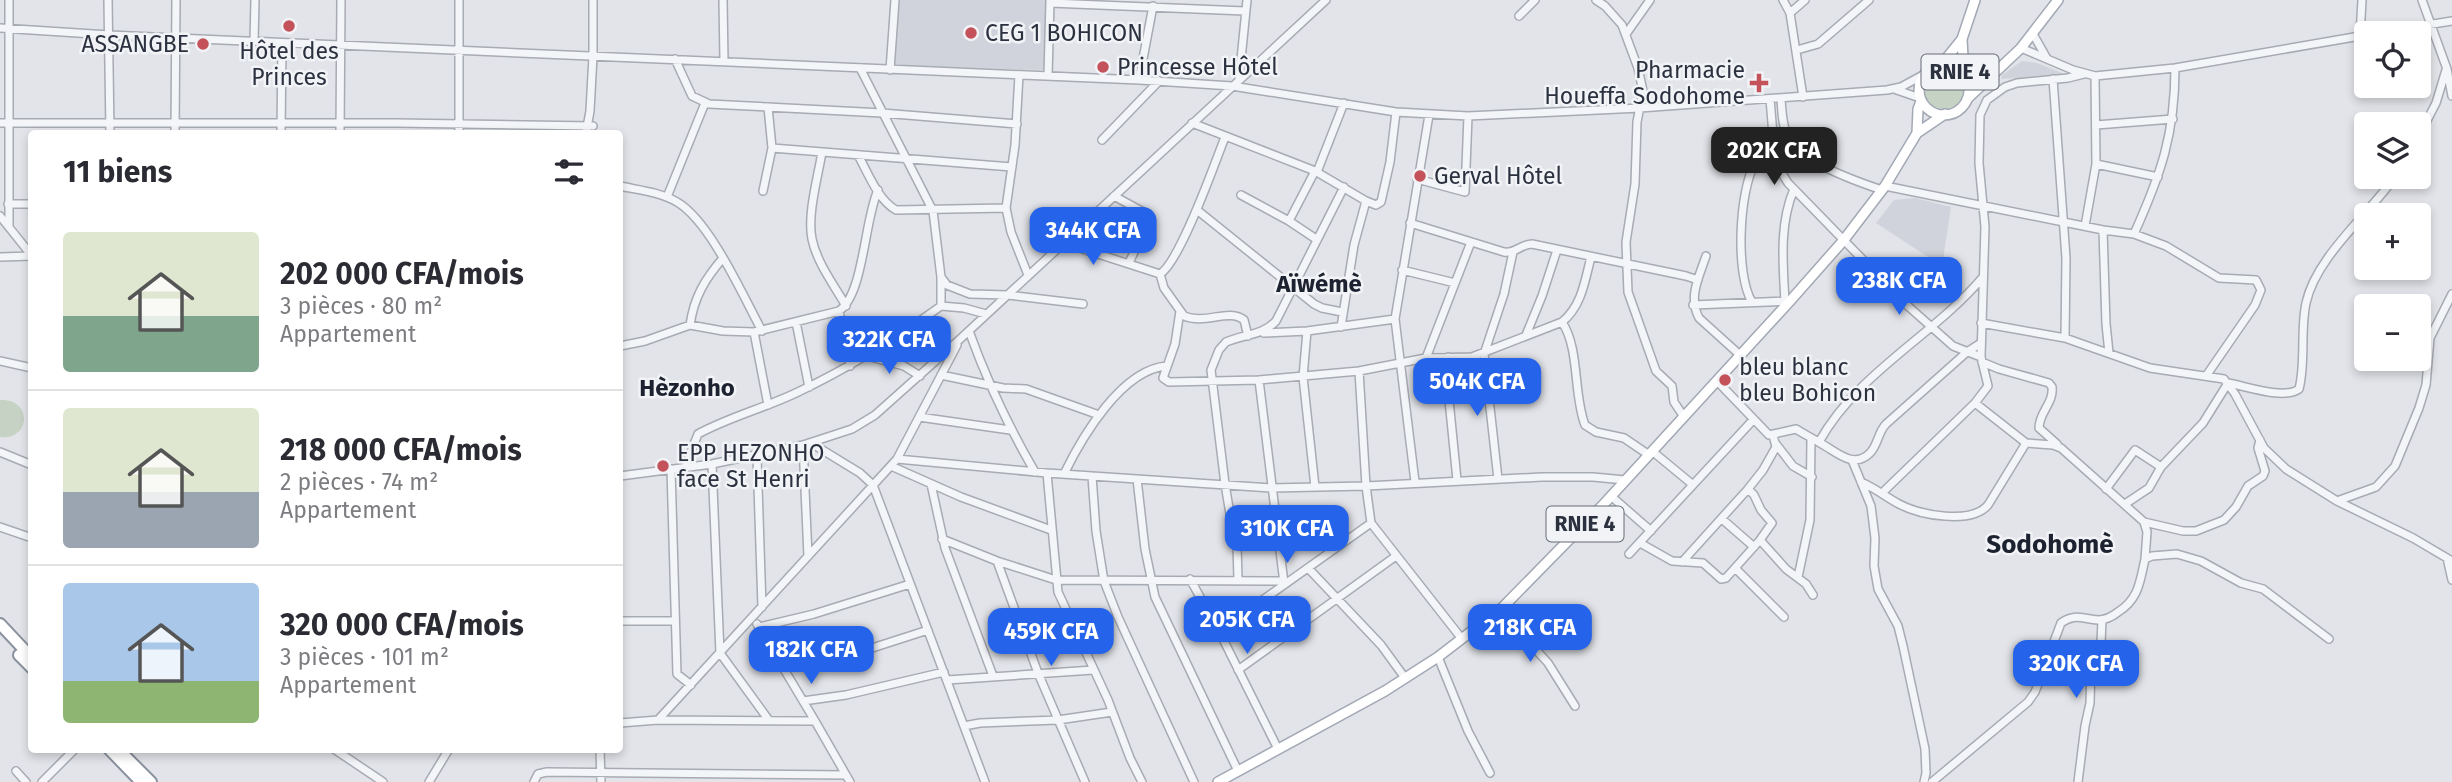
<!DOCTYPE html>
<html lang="fr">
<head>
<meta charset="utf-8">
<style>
	:root { --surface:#fff; --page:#f2f2f3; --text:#2b2b33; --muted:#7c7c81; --line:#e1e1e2; --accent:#2563eb }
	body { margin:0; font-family:"Fira Sans",sans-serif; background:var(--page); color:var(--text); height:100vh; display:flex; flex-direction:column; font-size:26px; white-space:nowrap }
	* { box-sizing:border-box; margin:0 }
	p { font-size:23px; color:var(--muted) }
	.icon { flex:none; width:38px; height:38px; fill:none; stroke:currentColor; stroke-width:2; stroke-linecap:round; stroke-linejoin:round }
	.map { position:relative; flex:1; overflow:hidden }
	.drawer { position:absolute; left:28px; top:130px; width:595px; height:623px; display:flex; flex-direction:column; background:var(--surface); border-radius:7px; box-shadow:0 4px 10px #0003 }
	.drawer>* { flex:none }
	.controls { position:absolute; left:2354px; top:21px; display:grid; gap:14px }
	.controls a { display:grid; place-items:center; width:77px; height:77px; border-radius:7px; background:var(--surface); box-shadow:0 4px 10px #0003; font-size:35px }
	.price { position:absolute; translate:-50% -60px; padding:0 16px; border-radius:14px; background:var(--accent); color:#fff; font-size:23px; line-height:46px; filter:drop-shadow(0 2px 4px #0008) }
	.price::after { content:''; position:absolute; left:50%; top:42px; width:21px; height:16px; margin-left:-10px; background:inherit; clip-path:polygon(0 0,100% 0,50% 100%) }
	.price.active { background:#222; color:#fff }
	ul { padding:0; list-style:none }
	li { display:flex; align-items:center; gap:21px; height:175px; padding:0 35px }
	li+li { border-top:2px solid var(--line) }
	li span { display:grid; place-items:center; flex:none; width:196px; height:140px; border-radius:7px; color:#555 }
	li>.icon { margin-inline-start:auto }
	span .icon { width:84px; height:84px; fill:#fffc; stroke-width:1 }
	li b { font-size:30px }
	h2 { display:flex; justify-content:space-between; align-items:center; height:84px; padding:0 35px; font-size:30px }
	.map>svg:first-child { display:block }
</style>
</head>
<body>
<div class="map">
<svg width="2452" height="782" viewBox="0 0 2452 782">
	<rect width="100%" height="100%" fill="#e2e4e9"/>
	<!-- built -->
	<path fill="#d0d3db" d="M898 0H1047L1045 70 894 66Z
		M2022 61 2037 63 2062 73 2058 76 2001 79 2002 75Z
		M1915 198 1951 207 1942 266 1876 223 1894 200Z"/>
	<!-- green -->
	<path fill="#c6d2c4" d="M1924 89a20 20 0 1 1 40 0a20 20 0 1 1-40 0Z
		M0 400C33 398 31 441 0 437Z"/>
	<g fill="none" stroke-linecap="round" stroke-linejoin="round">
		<!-- minor casing -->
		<g stroke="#a7abb3" stroke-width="10">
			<path id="minor" d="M108 0 110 133
				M723 0 724 61
				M1596 0 1605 6 1622 25 1638 68 1643 91 1637 122 1635 184 1626 242 1628 292 1656 371 1672 386 1674 402 1684 417
				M1783 0 1790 13 1803 97
				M2422 0 2447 69 2452 96
				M1050 3 1245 11
				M1790 13 1805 0
				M1519 16 1535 0
				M0 28 109 35 1139 80 1232 86 1396 112 1468 116 1640 108 1887 90 1901 87 1925 74
				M2377 33 2452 21
				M1626 34 1650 0
				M2033 34 2046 57
				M2360 36 2362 0
				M254 41 255 0
				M2021 48 2073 70 2095 76 2175 68 2366 35
				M1797 50 1818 44 1869 0
				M675 59 692 96 709 104 882 113 1017 124
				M860 68 933 211 941 277V306
				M890 70 895 0
				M1019 75 1015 145 1006 208 1011 232 1028 275
				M1048 76 1050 1
				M1239 79 1247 0
				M2053 79 2066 258 2065 338
				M1139 80 1153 6
				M1894 89 1920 98
				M1781 99C1782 111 1782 126 1788 137 1798 161 1858 182 1882 190
				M1770 100C1773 126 1772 161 1788 183L1909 307 1953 346 1981 357
				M0 123H397L593 126
				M1192 123 1315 171 1366 201 1376 205 1381 202 1390 162 1396 112
				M2096 125 2173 119
				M175 133 176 0
				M281 133 282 43
				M340 133 341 0
				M459 133V0
				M586 133 590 111 593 56V0
				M2418 138 2436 103 2446 70
				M1102 140 1159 81
				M772 148 1012 167
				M822 152C818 177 807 214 812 239 817 263 834 285 846 306
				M858 155C868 173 878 200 896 210L1006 208
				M2096 164 2158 177
				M1315 171 1289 221 1316 239
				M1317 172 1344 103
				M1417 179 1465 192 1468 116
				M620 186C638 190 660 192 677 202 710 221 743 296 762 331
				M1885 186 2103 230 2134 234 2166 246 2219 278 2256 280 2261 290 2255 305 2206 376
				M763 191 772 148 768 107
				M1241 195 1289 221
				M1114 196 1147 214 1149 219 1129 263
				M667 197 705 103
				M8 204H32
				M1197 210 1314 304 1322 308 1342 312
				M0 216 32 256
				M1410 223 1504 252C1515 254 1521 244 1532 244L1686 276 1698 280
				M9 226V0
				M2085 226 2096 164 2095 76
				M2103 230 2106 324 2109 353
				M2134 234C2161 174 2175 134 2175 68
				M1064 243 1160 274
				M1706 256C1699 277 1688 297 1699 318L1740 355
				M0 257 32 256
				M1402 270 1455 283
				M1160 274C1180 262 1215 163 1225 137
				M1160 274 1164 288 1184 316C1205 325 1229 308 1244 320L1248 336
				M941 277 947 285 970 294 1008 295 1083 304
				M1752 302C1735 274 1739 191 1755 163L1777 155
				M1785 302C1783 264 1779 224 1794 189
				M1693 305 1789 301
				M839 311 850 366
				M1180 311 1175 344 1163 378 1169 382 1259 380 1359 371 1426 358 1472 357 1562 322C1582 306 1585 280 1591 257
				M796 322 809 387
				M1562 322C1580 349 1573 394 1585 425L1596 432 1624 438 1649 455
				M1981 323 2065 338 2150 368 2224 379 2235 394 2264 448 2286 469 2337 501 2413 538 2452 561
				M690 325C694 297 705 279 723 258
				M1341 327 1354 245 1366 201
				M969 331C987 381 1008 426 1035 472
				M1307 331 1303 377 1315 487
				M754 332 768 405
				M1264 333 1307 331 1395 319
				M1526 335 1542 296 1557 250
				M620 346 645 341 690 325 723 331 754 332 839 311C864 294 864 221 878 190
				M867 356 904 366 920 376
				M1448 357 1449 400 1457 480
				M1426 358 1471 242
				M0 361 32 368
				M1982 362 1999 369 2049 383 2052 387C2054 403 2039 412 2039 428L2057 444
				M1359 371 1366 486 1371 523 1462 639
				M941 375 1003 388 1026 389 1099 415
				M1259 380 1284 583
				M1717 381 1769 435 1796 429C1804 434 1812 438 1820 443 1836 451 1853 470 1870 453 1878 445 1878 432 1886 424L1967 352 1981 343
				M1975 403 2026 443 2053 445 2061 448 2144 522 2183 531H2196L2224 520 2236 507 2248 486 2263 476 2265 471 2258 448 2260 440
				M919 417 1010 430
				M1819 442C1858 372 1932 337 1983 277
				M811 443 860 473 873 485 985 782
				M1776 444 1793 466 1812 477
				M803 445 808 556
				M1652 451 1692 484
				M0 452 32 465
				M757 456 762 607
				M897 459 1047 473 1271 488 1366 486 1542 477H1593L1625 480
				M1852 460 1871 506 1875 538 1874 566 1878 589 1898 626 1903 646 1925 749 1926 773 1924 782
				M712 464 720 653 768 719
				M891 466 961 497 1051 530
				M685 467 698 434C729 417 765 408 798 392 849 368 895 339 941 306L964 308 986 314
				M2161 467 2203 423 2228 383C2246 386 2284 400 2299 389 2306 362 2300 331 2306 303 2316 257 2368 215 2395 177
				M671 469 677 674 691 685
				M1047 473 1058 592 1108 700 1130 758 1142 782
				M1064 474C1082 437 1122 369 1167 366
				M620 476 712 464 803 445 852 429 875 415 959 340 1326 0
				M1092 476 1096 531 1104 581 1118 617 1194 782
				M1137 479 1145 549 1155 597 1238 771
				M1498 479 1484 354 1504 294 1513 252
				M1415 482 1395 319 1429 115
				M1861 482C1875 488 1886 497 1899 504 1920 515 1971 525 1988 505L2026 443
				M931 484 945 548 993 676
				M2106 489 2135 450 2161 467 2149 488 2125 504
				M1882 493 1975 403 1988 386 1981 357 1985 227 1979 163 1980 115 1987 100 2005 87 2017 83 2068 78 2084 74
				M1611 496 1651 531
				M2337 501 2376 487 2395 466 2419 408 2426 385 2430 338 2452 294
				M1722 519 1754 547
				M2144 522 2147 532 2145 559
				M0 527 32 538
				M942 539 997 561 1056 580 1284 581
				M1760 540 1786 569 1806 584 1813 595
				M1640 543 1672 561 1703 563 1721 579 1726 578 1760 540 1772 523 1761 510 1754 495 1748 489
				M1629 554 1753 420
				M2447 558 2452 580
				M997 561 1038 673 1085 782
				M1682 562 1748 489 1763 470 1776 447 1773 435
				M1308 568 1381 645 1405 678
				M1735 568 1784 617
				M1798 577 1810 520 1811 439
				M1190 579 1219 631 1278 749
				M1238 579 1237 545 1232 526 1225 484 1211 370 1219 350 1226 342C1244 334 1262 336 1276 321L1344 187
				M1500 610 1548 663 1575 706
				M620 621H675
				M757 624 815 721
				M759 627 814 614 910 584
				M1219 631 1371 523
				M1438 657 1468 731 1490 773
				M783 665 869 649 928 630
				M1238 670 1396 556
				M947 680 1093 670
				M803 701 846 695 944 672
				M658 720 897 459 957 345
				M620 723 658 720 815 721 850 782
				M964 726 980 723 1058 720 1112 712
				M334 749 383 782
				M600 749 601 782
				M16 771 26 782
				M42 782 75 749
				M429 782 449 749
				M534 782 538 774 547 772 846 775
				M1932 782 2028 702 2035 692 2061 623C2074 613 2083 619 2098 620 2105 620 2113 616 2118 612 2139 599 2140 581 2145 559L2152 556 2177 554 2201 561 2241 583 2263 589 2329 639
				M2078 782 2085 726 2090 703 2091 662 2101 643 2102 620"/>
		</g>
		<!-- major casing -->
		<g stroke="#a2a8b4" stroke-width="12">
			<path id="major" d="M1962 39 1964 75
				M1941 65 1962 39 1975 0
				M1919 90a25 25 0 1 1 50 0a25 25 0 1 1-50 0Z
				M1967 99 2021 48 2058 0
				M1917 133 1918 109 1921 101
				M1218 782 1385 691 1438 657 1503 607 1602 506 1790 301 1843 241 1885 186 1917 133 1945 114"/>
		</g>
		<!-- highway casing -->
		<g stroke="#8a919e" stroke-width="14">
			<path id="highway" d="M0 624 32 658
				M19 655 32 668
				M109 749 141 782
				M118 749 151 782"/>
		</g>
		<!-- minor -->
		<use href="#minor" stroke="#f4f5f8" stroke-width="7"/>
		<!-- major -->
		<use href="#major" stroke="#fff" stroke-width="9"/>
		<!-- highway -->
		<use href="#highway" stroke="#fff" stroke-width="10"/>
	</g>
	<!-- markers -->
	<g fill="#c3525b" stroke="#f1f3f6" stroke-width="2.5">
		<circle cx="289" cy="26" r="7"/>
		<circle cx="971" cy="33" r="7"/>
		<circle cx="203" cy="44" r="7"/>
		<circle cx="1103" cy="67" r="7"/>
		<path d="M1755.5 72.5h7v7h7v7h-7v7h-7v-7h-7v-7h7z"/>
		<circle cx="1420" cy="176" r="7"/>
		<circle cx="1725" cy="380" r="7"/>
		<circle cx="663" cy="466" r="7"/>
	</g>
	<g text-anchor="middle" stroke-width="5" stroke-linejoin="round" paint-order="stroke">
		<!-- shield labels -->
		<g fill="#f1f3f6" stroke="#666b76" stroke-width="2">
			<rect x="1921.5" y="54.5" width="77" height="35" rx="5"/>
			<rect x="1546.5" y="506.5" width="77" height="35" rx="5"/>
		</g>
		<g font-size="21" font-weight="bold" fill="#2b313f">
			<text x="1960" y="79">RNIE 4</text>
			<text x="1585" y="531">RNIE 4</text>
		</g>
		<!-- poi labels -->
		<g font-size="23" fill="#2b313f" stroke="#f1f3f6" text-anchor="start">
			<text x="985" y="41">CEG 1 BOHICON</text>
			<text x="189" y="52" text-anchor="end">ASSANGBE</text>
			<text x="289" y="59" text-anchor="middle">Hôtel des<tspan x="289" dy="26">Princes</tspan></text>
			<text x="1117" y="75">Princesse Hôtel</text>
			<text x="1745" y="78" text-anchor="end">Pharmacie<tspan x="1745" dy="26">Houeffa Sodohome</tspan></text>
			<text x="1434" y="184">Gerval Hôtel</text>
			<text x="1739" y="375">bleu blanc<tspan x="1739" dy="26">bleu Bohicon</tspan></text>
			<text x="677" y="461">EPP HEZONHO<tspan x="677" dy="26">face St Henri</tspan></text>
		</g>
		<!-- neighbourhood labels -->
		<g font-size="24" font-weight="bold" fill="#1d2230" stroke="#f1f3f6">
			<text x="1319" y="292">Aïwémè</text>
			<text x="687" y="396">Hèzonho</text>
		</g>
		<!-- quarter labels -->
		<g font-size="26" font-weight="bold" fill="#1d2230" stroke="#f1f3f6">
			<text x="2050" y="553">Sodohomè</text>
		</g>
	</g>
</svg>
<div class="controls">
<a><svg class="icon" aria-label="locate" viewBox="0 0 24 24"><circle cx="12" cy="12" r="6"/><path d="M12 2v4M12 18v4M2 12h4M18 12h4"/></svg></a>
<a><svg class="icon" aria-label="layers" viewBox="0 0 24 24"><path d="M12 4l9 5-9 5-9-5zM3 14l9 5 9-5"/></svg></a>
<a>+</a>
<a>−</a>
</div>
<b class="price active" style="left:1774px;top:187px">202K CFA</b>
<b class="price" style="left:1093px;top:267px">344K CFA</b>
<b class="price" style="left:1899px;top:317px">238K CFA</b>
<b class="price" style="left:889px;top:376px">322K CFA</b>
<b class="price" style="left:1477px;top:418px">504K CFA</b>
<b class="price" style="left:1287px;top:565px">310K CFA</b>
<b class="price" style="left:1247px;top:656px">205K CFA</b>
<b class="price" style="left:1530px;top:664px">218K CFA</b>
<b class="price" style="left:1051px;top:668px">459K CFA</b>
<b class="price" style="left:811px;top:686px">182K CFA</b>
<b class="price" style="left:2076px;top:700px">320K CFA</b>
<section class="drawer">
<h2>11 biens<svg class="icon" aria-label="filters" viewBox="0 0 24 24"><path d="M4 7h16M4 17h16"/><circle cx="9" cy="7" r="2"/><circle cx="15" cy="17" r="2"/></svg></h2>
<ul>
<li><span style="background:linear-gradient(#dfe7d0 60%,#7fa58c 0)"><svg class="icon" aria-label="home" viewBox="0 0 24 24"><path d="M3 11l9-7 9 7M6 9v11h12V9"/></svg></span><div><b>202 000 CFA/mois</b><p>3 pièces · 80 m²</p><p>Appartement</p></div></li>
<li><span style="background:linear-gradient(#dfe7d0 60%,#9aa5b1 0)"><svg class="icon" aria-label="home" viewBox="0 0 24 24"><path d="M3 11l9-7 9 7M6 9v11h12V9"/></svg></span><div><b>218 000 CFA/mois</b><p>2 pièces · 74 m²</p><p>Appartement</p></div></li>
<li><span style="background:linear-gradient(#a9c7e8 70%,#8fb573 0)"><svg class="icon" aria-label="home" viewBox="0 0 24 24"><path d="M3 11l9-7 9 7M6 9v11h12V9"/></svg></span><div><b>320 000 CFA/mois</b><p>3 pièces · 101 m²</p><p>Appartement</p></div></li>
</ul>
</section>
</div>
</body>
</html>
